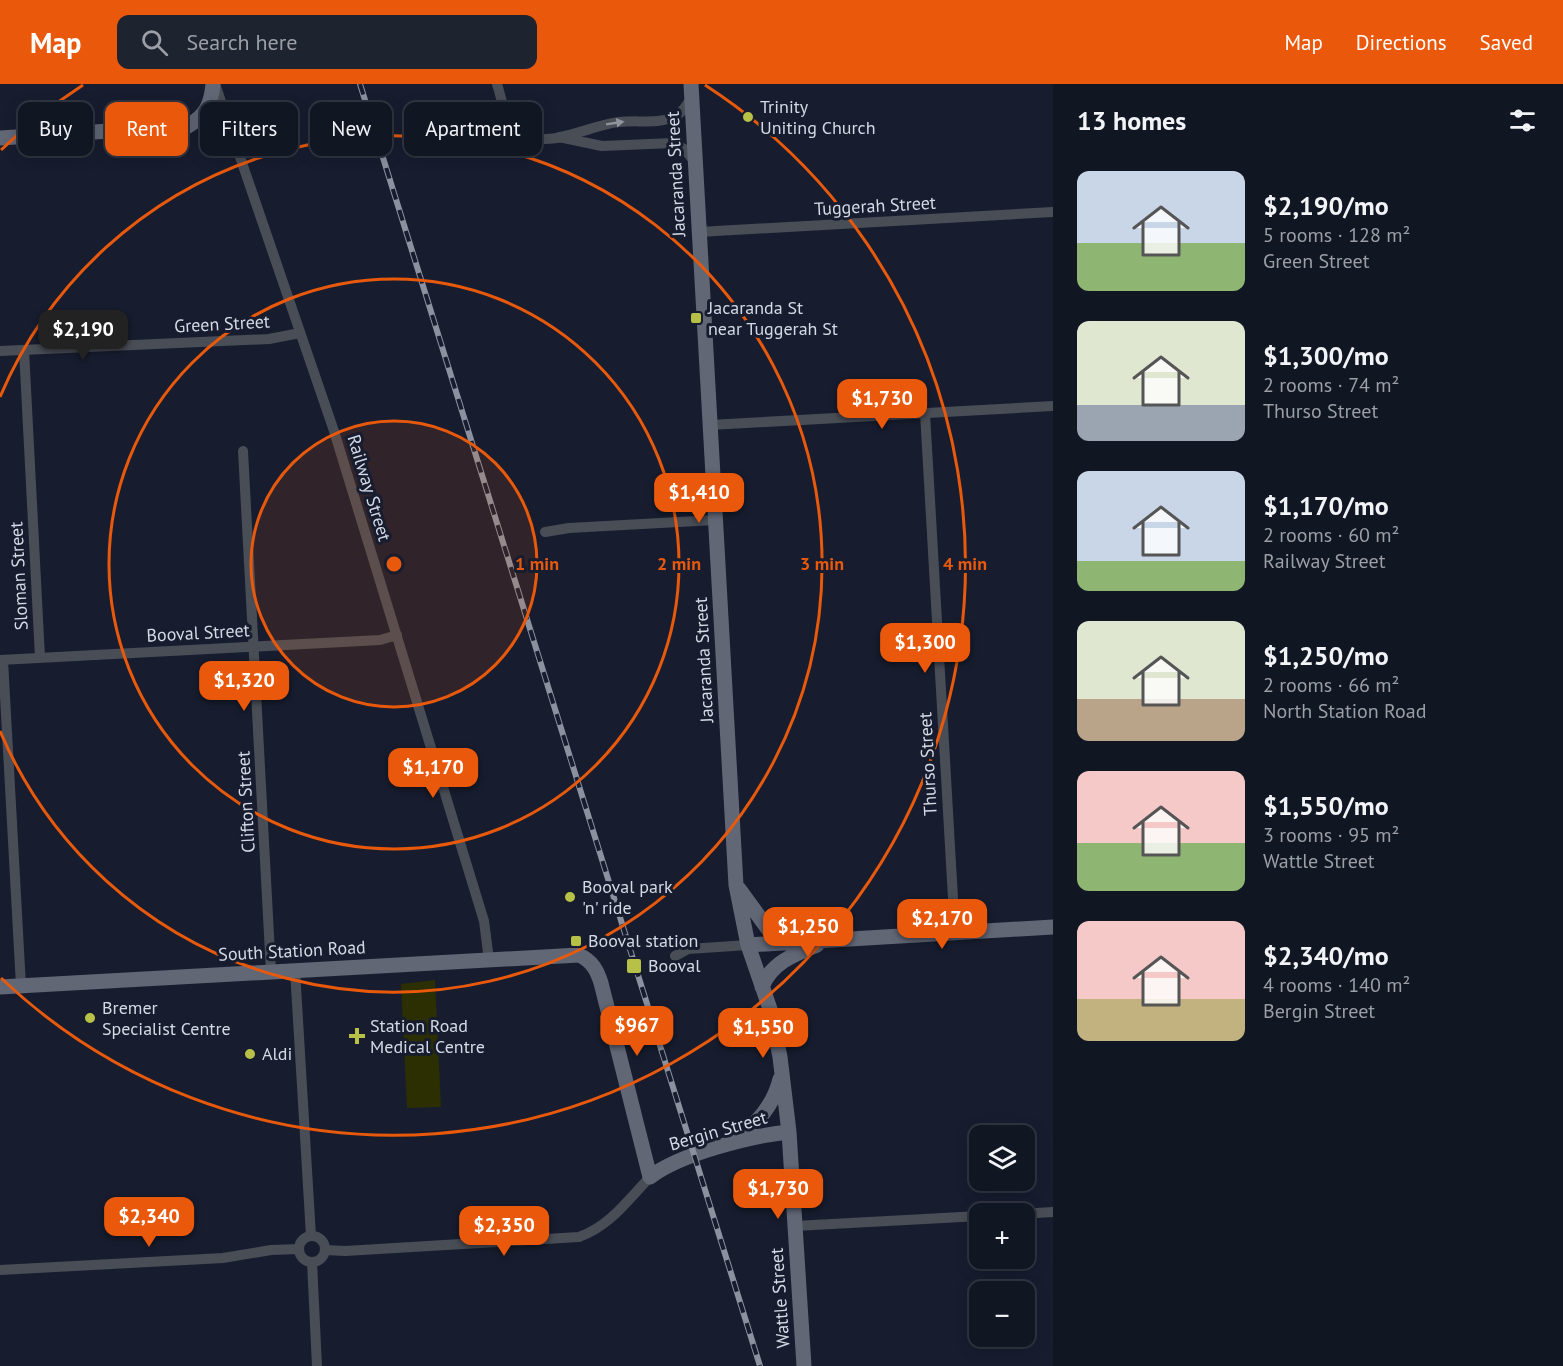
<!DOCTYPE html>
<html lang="en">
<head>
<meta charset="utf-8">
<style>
	:root { --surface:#111623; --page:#1e2330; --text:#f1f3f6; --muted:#9c9fa6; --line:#303541; --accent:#ea580c }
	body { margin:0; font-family:"PT Sans",sans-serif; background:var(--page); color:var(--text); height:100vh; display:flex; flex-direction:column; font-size:22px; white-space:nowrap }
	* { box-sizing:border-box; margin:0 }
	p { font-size:20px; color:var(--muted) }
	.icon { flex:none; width:33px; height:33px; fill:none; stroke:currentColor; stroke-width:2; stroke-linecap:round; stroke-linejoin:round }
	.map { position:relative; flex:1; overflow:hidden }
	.sheet { display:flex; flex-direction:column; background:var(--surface); width:510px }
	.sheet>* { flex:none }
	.hud { position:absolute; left:18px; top:18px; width:570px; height:54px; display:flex; gap:12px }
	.tools { position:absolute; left:969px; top:1041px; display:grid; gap:12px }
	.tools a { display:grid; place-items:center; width:66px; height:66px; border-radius:12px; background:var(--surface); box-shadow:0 3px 15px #0003,0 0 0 2px var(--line); font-size:30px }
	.price { position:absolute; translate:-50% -51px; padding:0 14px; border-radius:12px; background:var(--accent); color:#fff; font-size:20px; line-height:39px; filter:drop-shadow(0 2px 3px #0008) }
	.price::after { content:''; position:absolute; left:50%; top:36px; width:18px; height:14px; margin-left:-9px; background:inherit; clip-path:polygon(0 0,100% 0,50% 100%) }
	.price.active { background:#222; color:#fff }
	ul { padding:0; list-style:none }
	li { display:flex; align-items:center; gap:18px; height:150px; padding:0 24px }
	li span { display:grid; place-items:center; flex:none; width:168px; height:120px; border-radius:12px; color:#555 }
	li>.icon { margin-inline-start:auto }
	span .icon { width:72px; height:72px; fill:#fffc; stroke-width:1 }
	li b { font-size:26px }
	h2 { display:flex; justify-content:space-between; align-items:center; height:72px; padding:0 24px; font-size:26px }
	.tag { padding:0 21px; border-radius:12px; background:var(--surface); box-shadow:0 3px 15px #0003,0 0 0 2px var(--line); font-size:21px; line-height:54px }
	.tag.active { background:var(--accent); color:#fff }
	header { display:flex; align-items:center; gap:36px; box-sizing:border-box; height:84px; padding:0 30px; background:var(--accent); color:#fff }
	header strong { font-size:28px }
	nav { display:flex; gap:33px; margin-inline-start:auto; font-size:21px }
	.search { width:420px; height:54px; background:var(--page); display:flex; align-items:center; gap:15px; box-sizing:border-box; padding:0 21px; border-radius:12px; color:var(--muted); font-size:22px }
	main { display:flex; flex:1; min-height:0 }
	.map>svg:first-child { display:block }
</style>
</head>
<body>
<header>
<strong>Map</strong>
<div class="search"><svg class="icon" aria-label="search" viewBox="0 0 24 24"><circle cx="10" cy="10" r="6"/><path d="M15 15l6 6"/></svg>Search here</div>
<nav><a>Map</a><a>Directions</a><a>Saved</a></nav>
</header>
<main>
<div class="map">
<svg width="1053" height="1282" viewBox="0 0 1053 1282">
	<rect width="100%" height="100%" fill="#171d2f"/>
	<!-- grass -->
	<path fill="#2c2f01" d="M435 896 441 1023 407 1024 401 900Z"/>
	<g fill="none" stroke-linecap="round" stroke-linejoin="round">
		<!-- street -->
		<path stroke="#494d56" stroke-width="10" d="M215 0 334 347 484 837 489 876
			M497 0C503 19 505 41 525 51 554 64 589 41 619 38 636 36 658 40 674 33 683 29 687 20 692 13
			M204 29 231 51
			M559 53 602 62 673 59 684 65 695 78
			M699 148 1053 128
			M24 266 40 573
			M0 267 269 255 300 249
			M925 329 955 849
			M710 341 1053 322
			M243 367 271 888
			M545 448 569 444 715 436
			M0 576 380 556 397 551
			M3 576 21 902
			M675 872 688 865 748 861
			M295 886 311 1152
			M1020 1130 1053 1128
			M795 1142 980 1132
			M299 1165a13 13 0 1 1 26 0a13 13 0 1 1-26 0Z
			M325 1166 345 1167 579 1153C610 1142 628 1116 650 1093
			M312 1178 317 1282
			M0 1186 223 1174 271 1166 299 1165"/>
		<!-- secondary -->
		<path stroke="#626776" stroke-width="15" d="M691 0 736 801 748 861 770 925 780 973 789 1048 804 1282
			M0 54 188 42C206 31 211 21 213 0
			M739 805 771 849 786 859
			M748 861 1053 843
			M0 903 579 871C592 877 597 886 601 899L650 1093C680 1070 750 1052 789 1048
			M762 903C771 879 795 870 817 861
			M736 1057C757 1038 773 1023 780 995"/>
		<!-- rail casing -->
		<g stroke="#8c91a0" stroke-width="6">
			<path id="rail" d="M360 0 760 1282"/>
		</g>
		<!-- rail -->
		<use href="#rail" stroke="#171d2f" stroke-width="4" stroke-dasharray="11" stroke-linecap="butt"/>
	</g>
	<!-- one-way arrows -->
	<defs><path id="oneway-solid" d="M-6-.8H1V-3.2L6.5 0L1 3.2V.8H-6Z" transform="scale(1.5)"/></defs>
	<use fill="#8f939e" href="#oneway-solid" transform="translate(615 39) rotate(-9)"/>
	<!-- distance rings -->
	<circle cx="394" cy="480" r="143" fill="#e8590c" fill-opacity=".12"/>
	<g fill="none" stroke="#e8590c" stroke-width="3">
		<circle cx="394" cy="480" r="143"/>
		<circle cx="394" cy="480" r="285"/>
		<path d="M0 313A428 428 0 1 1 0 647"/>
		<path d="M1 66A571 571 0 0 1 83 1M705 1A571 571 0 1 1 1 894"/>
	</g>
	<!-- markers -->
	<g fill="#b8c147" stroke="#171d2f" stroke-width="2">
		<circle cx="748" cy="33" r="6"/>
		<rect x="690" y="228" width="12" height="12" rx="3"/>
		<circle cx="570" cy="813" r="6"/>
		<rect x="570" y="851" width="12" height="12" rx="3"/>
		<rect x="626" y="874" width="16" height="16" rx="3"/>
		<circle cx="90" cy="934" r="6"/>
		<path d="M354 943h6v6h6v6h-6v6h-6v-6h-6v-6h6z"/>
		<circle cx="250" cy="970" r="6"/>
	</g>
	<g text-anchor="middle" stroke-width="6" stroke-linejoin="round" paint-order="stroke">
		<!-- poi labels -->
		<g font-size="18" fill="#d5d9e6" stroke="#171d2f" text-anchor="start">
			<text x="760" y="29">Trinity<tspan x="760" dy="21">Uniting Church</tspan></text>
			<text x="708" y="230">Jacaranda St<tspan x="708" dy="21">near Tuggerah St</tspan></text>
			<text x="582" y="809">Booval park<tspan x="582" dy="21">'n' ride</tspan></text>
			<text x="588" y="863">Booval station</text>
			<text x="648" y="888">Booval</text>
			<text x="102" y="930">Bremer<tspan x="102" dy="21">Specialist Centre</tspan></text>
			<text x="370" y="948">Station Road<tspan x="370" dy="21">Medical Centre</tspan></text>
			<text x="262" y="976">Aldi</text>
		</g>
		<!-- street labels -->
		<g font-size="18" fill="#d5d9e6" stroke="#171d2f">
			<text transform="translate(676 90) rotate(-93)" y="6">Jacaranda Street</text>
			<text transform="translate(875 122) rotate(-3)" y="6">Tuggerah Street</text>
			<text transform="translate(222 240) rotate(-3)" y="6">Green Street</text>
			<text transform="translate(369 404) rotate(73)" y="6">Railway Street</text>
			<text transform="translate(19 492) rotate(-93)" y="6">Sloman Street</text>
			<text transform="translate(198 549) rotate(-3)" y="6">Booval Street</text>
			<text transform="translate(704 576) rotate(-93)" y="6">Jacaranda Street</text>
			<text transform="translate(928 680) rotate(-93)" y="6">Thurso Street</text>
			<text transform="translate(246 718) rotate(-93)" y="6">Clifton Street</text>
			<text transform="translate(292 867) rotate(-3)" y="6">South Station Road</text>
			<text transform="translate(718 1047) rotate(-16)" y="6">Bergin Street</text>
			<text transform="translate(780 1214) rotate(-94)" y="6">Wattle Street</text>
		</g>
	</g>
	<circle cx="394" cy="480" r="9" fill="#e8590c" stroke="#171d2f" stroke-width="3"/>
	<g font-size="18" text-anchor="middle" font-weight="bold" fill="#e8590c" stroke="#171d2f" stroke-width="6" stroke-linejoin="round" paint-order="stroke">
		<text x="537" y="486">1 min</text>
		<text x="679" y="486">2 min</text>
		<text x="822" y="486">3 min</text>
		<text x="965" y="486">4 min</text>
	</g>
</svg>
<div class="tools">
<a><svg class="icon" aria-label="layers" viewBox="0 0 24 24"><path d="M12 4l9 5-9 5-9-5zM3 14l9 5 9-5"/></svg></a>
<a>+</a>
<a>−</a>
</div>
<b class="price active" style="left:83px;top:277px">$2,190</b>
<b class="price" style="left:882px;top:346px">$1,730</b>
<b class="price" style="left:699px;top:440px">$1,410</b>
<b class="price" style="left:925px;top:590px">$1,300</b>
<b class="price" style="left:244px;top:628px">$1,320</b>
<b class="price" style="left:433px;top:715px">$1,170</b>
<b class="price" style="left:942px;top:866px">$2,170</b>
<b class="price" style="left:808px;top:874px">$1,250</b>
<b class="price" style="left:637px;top:973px">$967</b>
<b class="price" style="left:763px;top:975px">$1,550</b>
<b class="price" style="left:778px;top:1136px">$1,730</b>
<b class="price" style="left:149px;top:1164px">$2,340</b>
<b class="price" style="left:504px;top:1173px">$2,350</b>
<div class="hud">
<a class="tag">Buy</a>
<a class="tag active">Rent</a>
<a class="tag">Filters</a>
<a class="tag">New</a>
<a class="tag">Apartment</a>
</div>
</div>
<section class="sheet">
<h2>13 homes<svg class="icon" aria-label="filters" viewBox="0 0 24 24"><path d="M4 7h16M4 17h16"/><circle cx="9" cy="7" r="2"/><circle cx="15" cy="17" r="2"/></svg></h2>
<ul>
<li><span style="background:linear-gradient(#c9d6e8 60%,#8fb573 0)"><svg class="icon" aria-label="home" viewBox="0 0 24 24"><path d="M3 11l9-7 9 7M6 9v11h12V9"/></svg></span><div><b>$2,190/mo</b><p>5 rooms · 128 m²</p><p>Green Street</p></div></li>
<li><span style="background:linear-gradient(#dfe7d0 70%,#9aa5b1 0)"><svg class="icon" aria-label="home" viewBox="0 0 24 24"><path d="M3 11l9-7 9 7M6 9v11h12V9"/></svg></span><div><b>$1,300/mo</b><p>2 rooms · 74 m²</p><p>Thurso Street</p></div></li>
<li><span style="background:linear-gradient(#c9d6e8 75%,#8fb573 0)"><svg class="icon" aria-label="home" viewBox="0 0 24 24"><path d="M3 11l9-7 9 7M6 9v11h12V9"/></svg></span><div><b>$1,170/mo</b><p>2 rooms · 60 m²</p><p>Railway Street</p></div></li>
<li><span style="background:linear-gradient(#dfe7d0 65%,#b9a48a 0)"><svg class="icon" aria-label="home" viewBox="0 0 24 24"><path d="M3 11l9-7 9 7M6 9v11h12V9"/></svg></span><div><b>$1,250/mo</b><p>2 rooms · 66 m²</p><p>North Station Road</p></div></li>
<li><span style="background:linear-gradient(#f6c9c9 60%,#8fb573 0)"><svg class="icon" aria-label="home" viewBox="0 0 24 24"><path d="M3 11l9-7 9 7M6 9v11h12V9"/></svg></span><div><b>$1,550/mo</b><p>3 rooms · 95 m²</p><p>Wattle Street</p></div></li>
<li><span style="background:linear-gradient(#f6c9c9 65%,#c2b280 0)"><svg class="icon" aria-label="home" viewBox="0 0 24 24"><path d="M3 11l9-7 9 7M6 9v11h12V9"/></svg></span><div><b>$2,340/mo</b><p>4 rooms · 140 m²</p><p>Bergin Street</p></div></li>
</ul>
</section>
</main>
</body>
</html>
